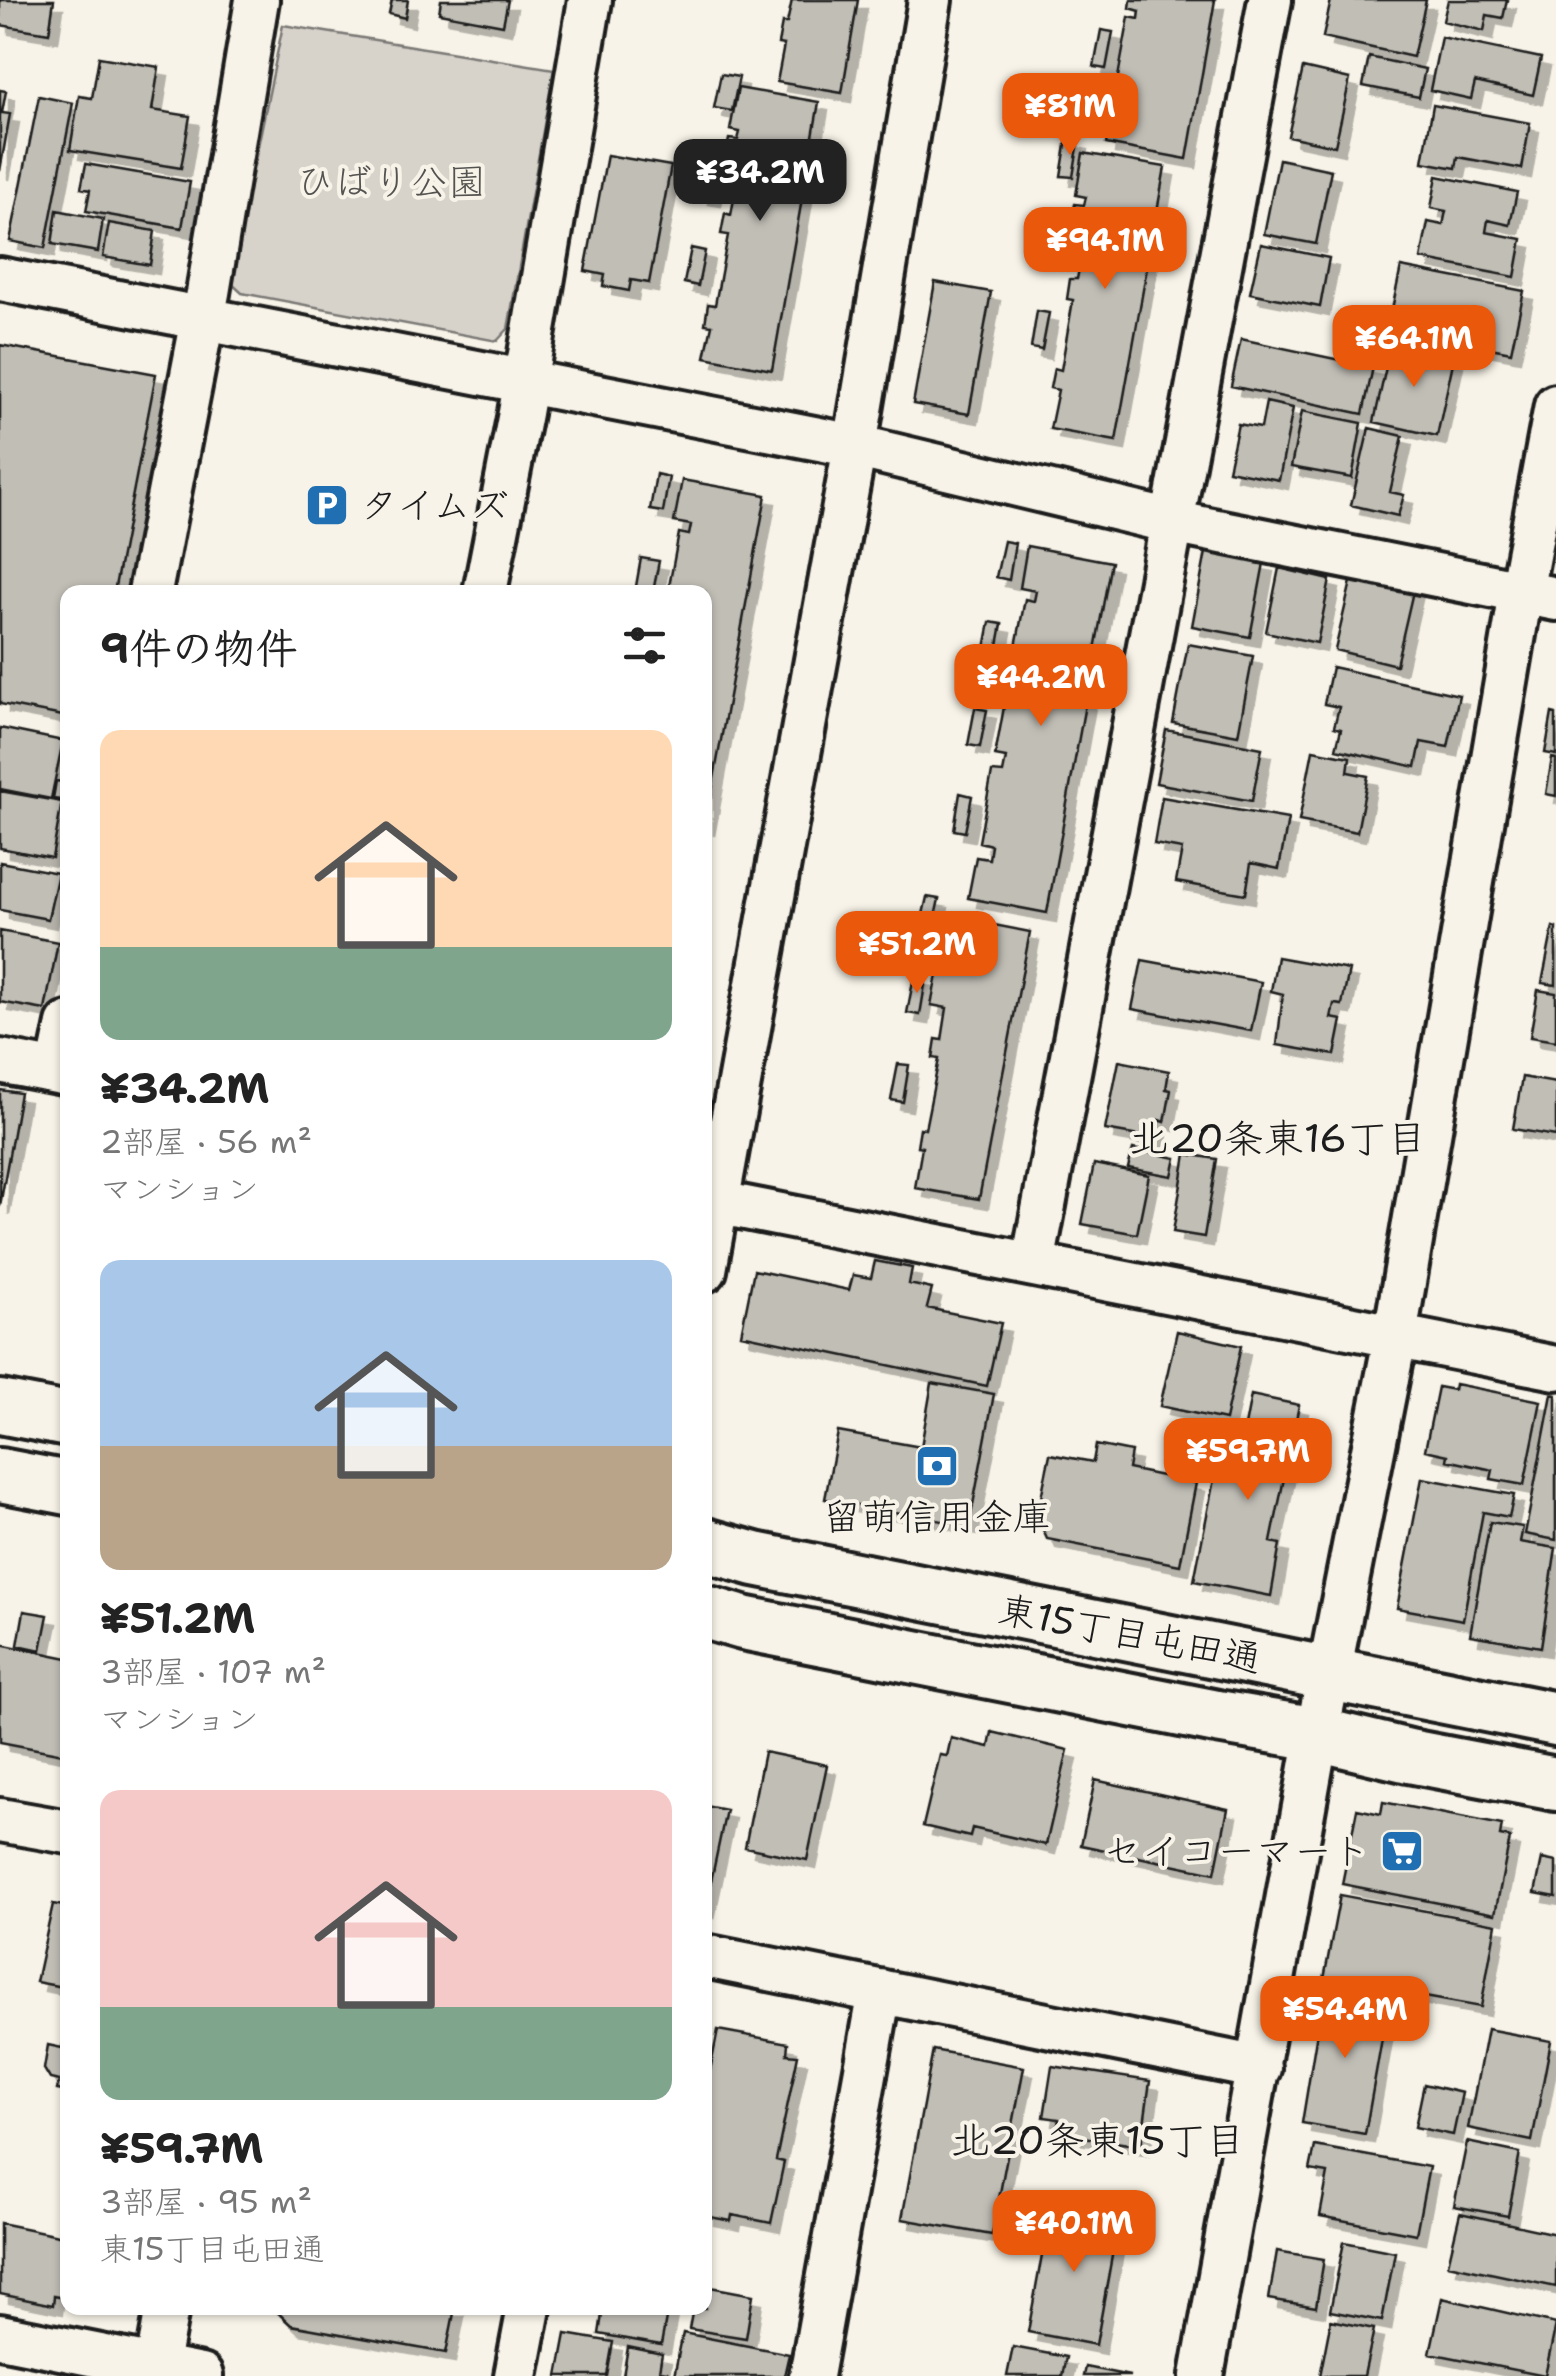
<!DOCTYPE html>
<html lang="ja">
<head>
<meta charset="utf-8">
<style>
	:root { --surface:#fff; --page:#f6f6f6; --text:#222; --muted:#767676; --accent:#ea580c }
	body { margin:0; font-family:"Shantell Sans","Klee One",sans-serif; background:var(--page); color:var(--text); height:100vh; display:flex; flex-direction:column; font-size:38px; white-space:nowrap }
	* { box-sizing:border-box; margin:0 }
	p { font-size:32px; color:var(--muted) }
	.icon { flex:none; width:55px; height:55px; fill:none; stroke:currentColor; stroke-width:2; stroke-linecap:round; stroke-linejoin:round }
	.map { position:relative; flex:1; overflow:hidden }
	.panel { position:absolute; left:60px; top:585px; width:652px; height:1730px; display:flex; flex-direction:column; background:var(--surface); border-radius:20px; box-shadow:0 2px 8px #0004 }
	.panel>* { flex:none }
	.price { position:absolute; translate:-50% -85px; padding:0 22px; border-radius:20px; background:var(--accent); color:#fff; font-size:32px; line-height:65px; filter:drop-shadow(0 2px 5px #0008) }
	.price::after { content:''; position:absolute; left:50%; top:60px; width:30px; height:22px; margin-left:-15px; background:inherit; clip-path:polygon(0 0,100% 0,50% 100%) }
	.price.selected { background:#222; color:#fff }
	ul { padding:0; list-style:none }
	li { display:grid; align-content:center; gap:20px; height:530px; padding:0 40px }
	li span { display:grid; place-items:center; height:310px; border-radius:20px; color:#555 }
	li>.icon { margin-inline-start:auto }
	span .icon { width:180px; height:180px; fill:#fffc; stroke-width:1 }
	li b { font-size:42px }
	h2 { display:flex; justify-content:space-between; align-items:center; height:120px; padding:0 40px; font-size:42px }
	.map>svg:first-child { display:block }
</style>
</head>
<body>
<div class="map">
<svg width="1556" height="2376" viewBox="0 0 1556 2376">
	<defs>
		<filter id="shadow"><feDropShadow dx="9" dy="9" stdDeviation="0" flood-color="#0004"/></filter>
	</defs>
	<rect width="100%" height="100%" fill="#f7f3e8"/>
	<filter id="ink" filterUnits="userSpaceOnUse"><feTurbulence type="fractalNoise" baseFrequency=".01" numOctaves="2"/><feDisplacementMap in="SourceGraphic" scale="20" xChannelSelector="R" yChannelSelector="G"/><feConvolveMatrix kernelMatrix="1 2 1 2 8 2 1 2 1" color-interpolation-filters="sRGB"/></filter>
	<g filter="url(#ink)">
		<!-- green -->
		<path fill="#d7d3cb" stroke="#7a7874" stroke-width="2.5" d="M283 25 554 69 508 329 497 341 242 293 230 282Z"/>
		<!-- building -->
		<path fill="#c0beb5" stroke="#1c1c1c" stroke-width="2.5" filter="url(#shadow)" d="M0 0H54L49 33 0 25Z
			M392 0H408L405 18 389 14Z
			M441 0H508L503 25 439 13Z
			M792 0H858L842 93 777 82 784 45 778 44 782 23H787Z
			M1131 0H1215L1187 159 1106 144 1113 103 1123 105 1125 95 1115 93 1129 17 1139 19 1140 11 1130 8Z
			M1331 0H1426L1413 57 1323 37Z
			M1448 0H1507L1503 18 1487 15 1484 31 1443 21Z
			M1101 30 1113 32 1106 69 1094 67Z
			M1441 37 1541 58 1533 95 1475 82 1471 99 1430 90Z
			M99 57 159 67 152 110 190 116 181 168 70 150 79 96 92 98Z
			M1369 57 1425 69 1419 97 1363 86Z
			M1303 68 1350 79 1335 146 1288 136Z
			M721 74 739 77 732 111 714 108Z
			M738 88 819 102 772 370 705 357 712 325 705 324 708 304 715 305 728 235 721 234 725 213 731 215 737 183 721 180 729 139 738 140 740 132 730 130Z
			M0 90 6 91 2 113 10 114 0 171Z
			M39 96 73 103 45 248 10 241Z
			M1433 105 1530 123 1522 169 1458 157 1456 168 1423 162Z
			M1067 139 1079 141 1073 177 1061 176Z
			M1083 153 1165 167 1116 441 1050 429 1058 390 1050 388 1054 368 1061 370 1073 300 1067 299 1070 279H1077L1083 248 1067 245 1075 204 1084 205 1086 197 1076 195Z
			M607 155 671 166 649 283 631 280 629 291 603 286 605 275 585 271Z
			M706 159 719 161 712 197 699 195Z
			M1279 159 1331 170 1316 244 1264 234Z
			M86 164 190 182 182 228 86 211 90 190 81 188Z
			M1437 176 1517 192 1510 225 1488 220 1486 232 1522 239 1515 277 1421 259 1428 222 1443 225 1446 211 1431 208Z
			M57 210 103 219 98 252 52 244Z
			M1052 222 1064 224 1058 261 1046 259Z
			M109 223 155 231 150 265 103 257Z
			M1261 244 1329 258 1320 307 1250 293Z
			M691 248 705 251 698 286 684 283Z
			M1401 267 1524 291 1511 352 1388 328Z
			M935 282 991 292 969 414 913 404Z
			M1037 311 1049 313 1042 350 1031 348Z
			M1241 339 1373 367 1363 414 1231 386Z
			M1391 344 1454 358 1437 436 1374 422Z
			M0 345 156 374 114 592H68V717L0 704Z
			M1266 402 1293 408 1279 480 1228 470 1238 424 1261 428Z
			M1302 411 1362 423 1352 478 1291 467Z
			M1369 428 1403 436 1390 492 1404 495 1398 516 1351 505Z
			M656 474 669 477 663 512 650 510Z
			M682 480 766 495 705 827V592H668L679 533 689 535 691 525 674 522Z
			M1004 541 1015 543 1009 580 996 577Z
			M1027 546 1111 562 1047 913 968 898 976 857 989 859 991 845 979 842 992 772 1003 773 1006 758 995 756 1008 685 1019 688 1022 675 1011 673 1025 599 1034 601 1036 591 1020 588Z
			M1206 552 1264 563 1250 637 1192 626Z
			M641 558 659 561 653 592H635Z
			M1279 568 1330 580 1317 643 1266 632Z
			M1353 573 1414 587 1396 665 1335 650Z
			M990 622 1002 624 995 661 983 659Z
			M1188 644 1253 656 1238 735 1173 723Z
			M1332 667 1459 695 1448 747 1421 742 1416 767 1336 749 1341 729 1334 727 1339 707 1324 704Z
			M975 708 987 710 980 747 968 745Z
			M1552 713 1556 714V755L1545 753Z
			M0 728 63 741 51 799 0 789Z
			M1166 730 1262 748 1252 801 1156 783Z
			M1313 750 1350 757 1348 772 1368 776 1357 832 1299 821Z
			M1552 758 1556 759V796L1546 794Z
			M56 781 68 783V801L53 799Z
			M0 791 62 802 52 858 0 848Z
			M960 793 972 796 965 832 954 830Z
			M1162 797 1288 819 1279 869 1251 863 1246 894 1176 882 1182 849 1154 844Z
			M0 862 58 873 48 919 0 910Z
			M927 897 939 899 931 935 919 932Z
			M948 916 1030 932 979 1199 915 1188 922 1147 917 1146 920 1128 925 1129 939 1059 933 1058 936 1039 942 1040 947 1008 931 1005 939 965 951 968 953 954 941 952Z
			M1553 927 1556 928V985L1542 983Z
			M0 931 58 942 45 1010 0 1002Z
			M1277 957 1349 970 1342 1005 1334 1004 1331 1018 1342 1020 1335 1055 1277 1045 1283 994 1271 991Z
			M1142 960 1261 982 1251 1031 1132 1009Z
			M914 976 926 979 920 1015 907 1013Z
			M1538 990 1556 993V1041L1530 1037Z
			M1119 1061 1169 1071 1166 1089 1171 1090 1165 1122 1159 1120 1156 1139 1105 1130Z
			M898 1064 909 1065 903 1102 891 1100Z
			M1522 1077 1556 1083V1136L1513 1129Z
			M0 1090 20 1093 0 1206Z
			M1133 1149 1176 1158 1172 1176 1128 1168Z
			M1186 1154 1217 1159 1204 1237 1173 1232Z
			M1094 1164 1149 1175 1137 1234 1082 1224Z
			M875 1261 912 1268 909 1284 932 1289 927 1308 1001 1323 987 1386 741 1334 754 1270 849 1290 853 1275 871 1278Z
			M1177 1331 1241 1346 1225 1420 1160 1406Z
			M932 1383 994 1394 969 1526 825 1499 838 1432 921 1447Z
			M1455 1384 1541 1401 1524 1485 1491 1479 1493 1470 1447 1460 1448 1455 1425 1450 1438 1387 1454 1390Z
			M1552 1394 1556 1395V1540L1525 1534Z
			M1251 1395 1299 1405 1271 1542 1280 1544 1271 1596 1194 1581 1219 1454 1239 1458Z
			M1096 1445 1131 1452 1128 1469 1196 1483 1180 1565 1047 1539 1037 1517 1050 1454 1093 1462Z
			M1422 1478 1514 1495 1509 1517 1483 1512 1463 1620 1397 1608Z
			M1490 1522 1523 1527 1520 1542 1556 1548 1541 1647 1470 1635Z
			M24 1611 48 1615 41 1650 18 1645Z
			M0 1644 68 1658V1755L0 1742Z
			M992 1732 1068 1750 1046 1845 972 1828 970 1837 923 1826 940 1755 947 1756 951 1738 989 1747Z
			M764 1752 827 1765 807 1860 745 1847Z
			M1095 1780 1228 1809 1215 1873 1081 1845Z
			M1383 1802 1502 1825 1500 1836 1510 1838 1495 1914 1342 1884 1357 1809 1381 1814Z
			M705 1806 726 1810 705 1910Z
			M1542 1859 1556 1862V1897L1535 1893Z
			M1340 1895 1496 1924 1481 2007 1324 1979Z
			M53 1904 68 1907V1988L36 1982Z
			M1324 1989 1389 1999 1365 2134 1302 2123Z
			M68 2023V2092L57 2090 59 2081 50 2079 44 2069 48 2045 62 2048Z
			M1487 2029 1551 2041 1532 2141 1468 2128Z
			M718 2030 788 2043 787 2054 798 2055 776 2160 784 2162 771 2223 732 2215 731 2221 705 2216V2096Z
			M933 2050 1024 2067 992 2235 902 2219Z
			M1052 2066 1150 2081 1141 2146 1057 2133 1059 2119 1044 2117Z
			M1424 2084 1462 2093 1453 2135 1415 2127Z
			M1467 2142 1520 2153 1508 2216 1454 2206Z
			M1315 2146 1429 2167 1416 2234 1320 2216 1328 2173 1310 2170Z
			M1051 2205 1119 2217 1096 2345 1028 2332Z
			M1460 2213 1556 2234V2287L1448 2264Z
			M0 2223 68 2237V2299L54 2296 53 2305 0 2294Z
			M1344 2242 1395 2252 1382 2321 1330 2311Z
			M1277 2251 1324 2259 1316 2307 1269 2299Z
			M705 2286 753 2295 746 2338 689 2329 693 2308H705Z
			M1442 2298 1556 2324 1545 2376 1430 2353Z
			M273 2308H455L446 2353 291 2325Z
			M603 2308H668L661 2345 599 2334Z
			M1331 2320 1374 2329 1364 2376H1320Z
			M683 2333 789 2354 784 2376H674Z
			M566 2334 613 2342 607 2376H558Z
			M628 2347 662 2354 659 2371 667 2372 666 2376H623Z
			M1013 2347 1066 2357 1062 2376H1007Z
			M1085 2367 1130 2376H1083Z"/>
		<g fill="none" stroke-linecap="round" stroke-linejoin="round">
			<!-- minor casing -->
			<g stroke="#1c1c1c" stroke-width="50">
				<path id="minor" d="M0 279 855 446 1172 522 1556 599
					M150 592 208 293 257 0
					M485 592 520 413 590 0
					M0 1061 68 1074
					M58 1072 68 1024
					M705 1200 1556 1368
					M1033 1264 1270 0
					M705 1270 855 446 930 0
					M0 1820 68 1832
					M705 1956 1259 2068
					M0 2336 201 2376
					M155 2376 167 2308
					M516 2376 529 2308
					M811 2376 880 1991
					M1202 2376 1317 1734 1391 1359 1521 593 1556 406"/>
			</g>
			<!-- tertiary casing -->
			<g stroke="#1c1c1c" stroke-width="60">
				<path id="tertiary" d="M0 1407 68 1420
					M0 1475 68 1488
					M705 1545 755 1559 1556 1719
					M705 1612 743 1623 1217 1717 1317 1734 1409 1756 1556 1784"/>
			</g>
			<!-- minor -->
			<use href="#minor" stroke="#f7f3e8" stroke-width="42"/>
			<!-- tertiary -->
			<use href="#tertiary" stroke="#f7f3e8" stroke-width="52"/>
		</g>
	</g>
	<!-- icons -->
	<defs>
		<g id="parking-square" transform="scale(2.25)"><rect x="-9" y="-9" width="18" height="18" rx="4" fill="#1f6fb2" stroke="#f7f3e8"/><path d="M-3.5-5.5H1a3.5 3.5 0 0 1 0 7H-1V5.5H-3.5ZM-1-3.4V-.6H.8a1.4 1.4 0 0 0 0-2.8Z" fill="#fff"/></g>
		<g id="bank-square" transform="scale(2.25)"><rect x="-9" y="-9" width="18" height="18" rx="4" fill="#1f6fb2" stroke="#f7f3e8"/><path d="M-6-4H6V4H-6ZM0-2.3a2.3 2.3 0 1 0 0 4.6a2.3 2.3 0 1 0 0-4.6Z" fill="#fff"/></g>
		<g id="supermarket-square" transform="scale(2.25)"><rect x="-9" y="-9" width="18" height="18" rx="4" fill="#1f6fb2" stroke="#f7f3e8"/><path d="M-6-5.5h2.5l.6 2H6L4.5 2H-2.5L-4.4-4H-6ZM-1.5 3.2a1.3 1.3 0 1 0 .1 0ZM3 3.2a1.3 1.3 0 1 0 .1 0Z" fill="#fff"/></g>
	</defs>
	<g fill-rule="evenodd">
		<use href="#parking-square" x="327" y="505"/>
		<use href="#bank-square" x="937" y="1466"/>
		<use href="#supermarket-square" x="1402" y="1851"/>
	</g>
	<g text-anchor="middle" stroke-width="8" stroke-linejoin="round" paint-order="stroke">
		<!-- park labels -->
		<g font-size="38" fill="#545351" stroke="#f7f3e8">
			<text x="391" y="195">ひばり公園</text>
		</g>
		<!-- poi labels -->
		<g font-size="38" fill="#1c1c1c" stroke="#f7f3e8" text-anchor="start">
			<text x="360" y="518">タイムズ</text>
			<text x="937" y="1530" text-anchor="middle">留萌信用金庫</text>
			<text x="1370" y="1864" text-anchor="end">セイコーマート</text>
		</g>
		<!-- street labels -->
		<g font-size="38" fill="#1c1c1c" stroke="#f7f3e8">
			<text transform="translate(1130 1634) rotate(11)" y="13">東15丁目屯田通</text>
		</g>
		<!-- neighbourhood labels -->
		<g font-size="40" fill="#1c1c1c" stroke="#f7f3e8">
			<text x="1278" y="1152">北20条東16丁目</text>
			<text x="1098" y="2154">北20条東15丁目</text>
		</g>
	</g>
</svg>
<b class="price" style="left:1070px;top:158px">¥81M</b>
<b class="price selected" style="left:760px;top:224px">¥34.2M</b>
<b class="price" style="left:1105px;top:292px">¥94.1M</b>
<b class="price" style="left:1414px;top:390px">¥64.1M</b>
<b class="price" style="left:1041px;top:729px">¥44.2M</b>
<b class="price" style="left:917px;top:996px">¥51.2M</b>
<b class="price" style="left:1248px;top:1503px">¥59.7M</b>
<b class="price" style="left:1345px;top:2061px">¥54.4M</b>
<b class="price" style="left:1074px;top:2275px">¥40.1M</b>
<section class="panel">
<h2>9件の物件<svg class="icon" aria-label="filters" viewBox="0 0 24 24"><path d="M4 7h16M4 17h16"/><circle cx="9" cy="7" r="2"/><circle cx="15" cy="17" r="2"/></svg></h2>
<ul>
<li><span style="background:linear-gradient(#ffd9b3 70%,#7fa58c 0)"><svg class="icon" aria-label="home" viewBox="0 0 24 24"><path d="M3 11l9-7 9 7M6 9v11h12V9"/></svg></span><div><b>¥34.2M</b><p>2部屋 · 56 m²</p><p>マンション</p></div></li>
<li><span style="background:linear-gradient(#a9c7e8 60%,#b9a48a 0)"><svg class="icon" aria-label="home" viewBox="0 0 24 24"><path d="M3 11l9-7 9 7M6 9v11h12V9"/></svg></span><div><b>¥51.2M</b><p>3部屋 · 107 m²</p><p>マンション</p></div></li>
<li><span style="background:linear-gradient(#f6c9c9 70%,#7fa58c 0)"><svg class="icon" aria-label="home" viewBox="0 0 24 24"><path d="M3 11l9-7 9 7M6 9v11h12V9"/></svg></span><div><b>¥59.7M</b><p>3部屋 · 95 m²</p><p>東15丁目屯田通</p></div></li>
</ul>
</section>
</div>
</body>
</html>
